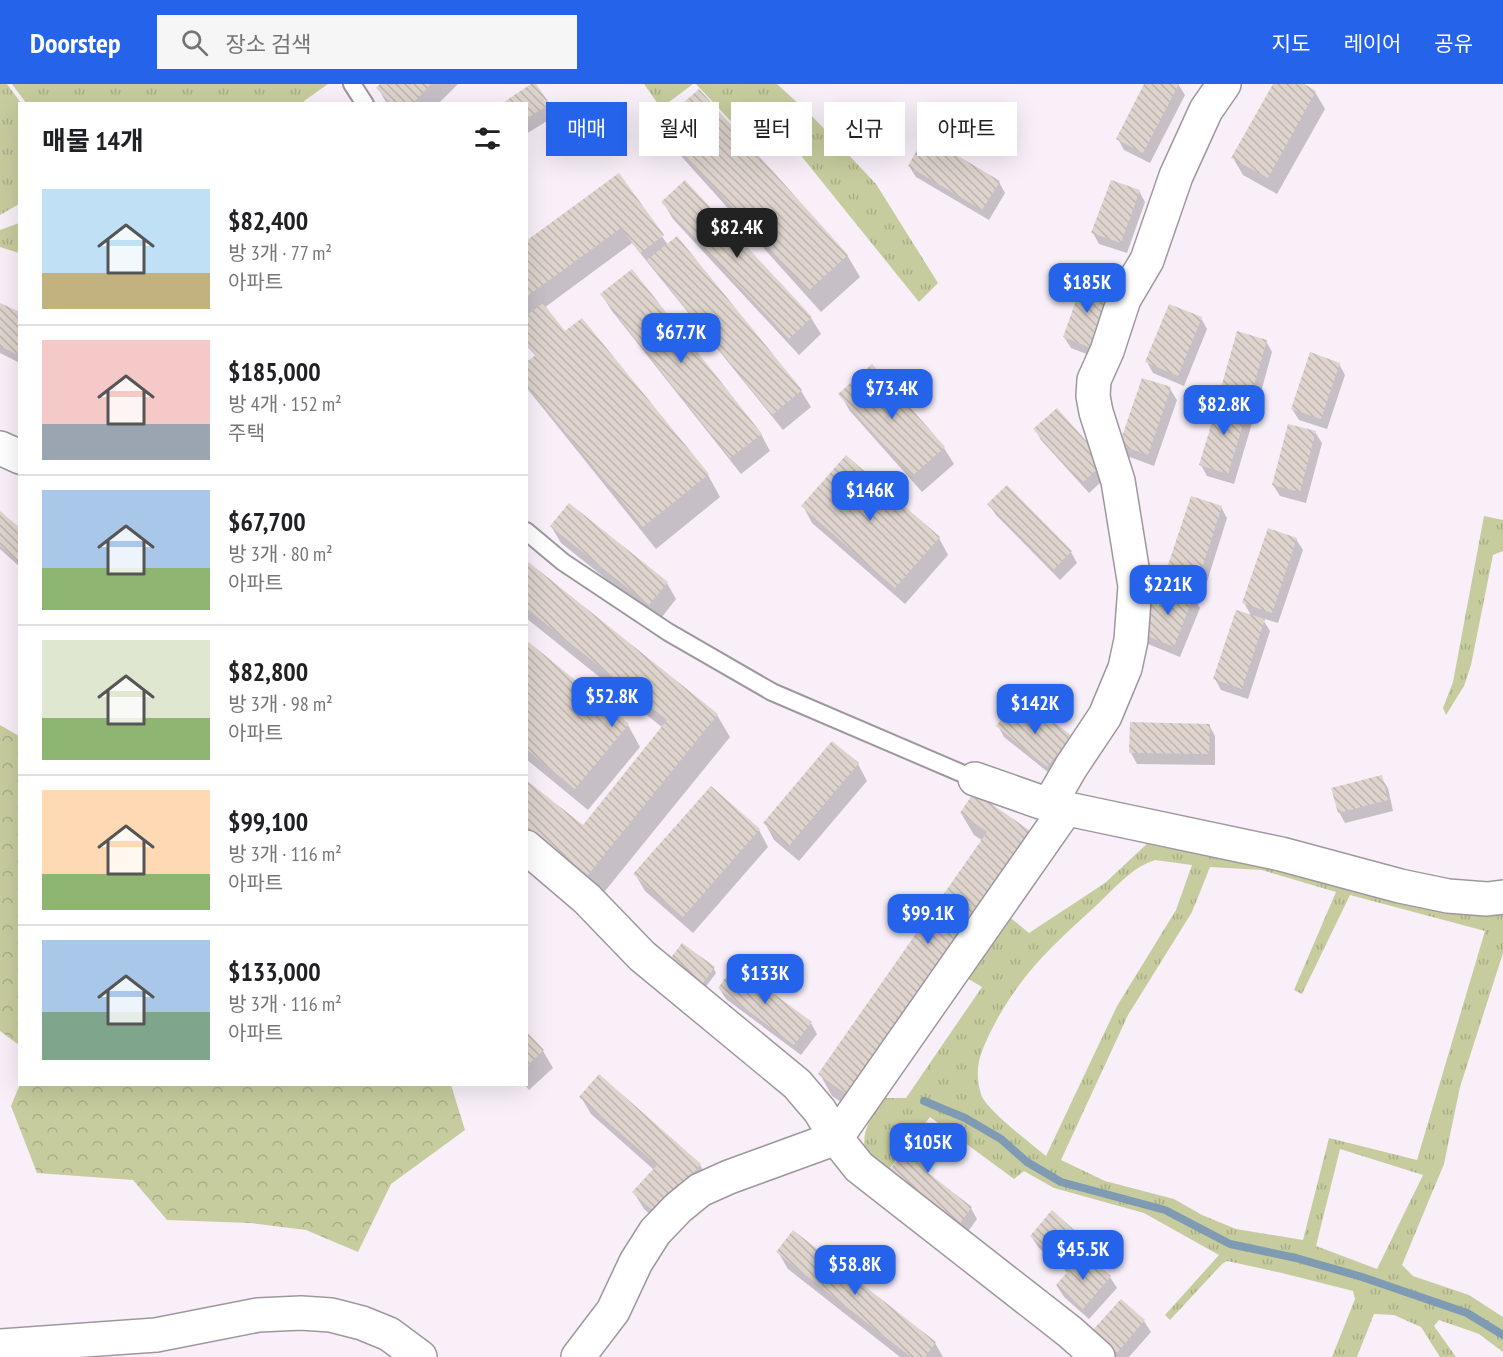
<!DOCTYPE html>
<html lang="ko">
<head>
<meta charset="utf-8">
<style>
	:root { --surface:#fff; --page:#f6f6f6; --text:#202124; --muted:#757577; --line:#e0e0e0; --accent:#2563eb }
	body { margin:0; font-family:"PT Sans Narrow","Noto Sans KR",sans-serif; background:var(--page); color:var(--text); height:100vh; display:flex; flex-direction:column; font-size:22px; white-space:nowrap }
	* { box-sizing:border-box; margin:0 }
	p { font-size:20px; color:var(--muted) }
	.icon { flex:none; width:33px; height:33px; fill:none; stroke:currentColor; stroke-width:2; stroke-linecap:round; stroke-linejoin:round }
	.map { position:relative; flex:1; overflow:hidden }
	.panel { position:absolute; left:18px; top:18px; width:510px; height:984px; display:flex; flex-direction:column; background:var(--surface); border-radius:0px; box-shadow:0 6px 24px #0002 }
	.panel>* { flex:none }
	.top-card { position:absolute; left:546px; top:18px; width:570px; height:54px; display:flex; gap:12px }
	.price { position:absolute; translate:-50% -51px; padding:0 14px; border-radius:12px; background:var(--accent); color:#fff; font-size:20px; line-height:39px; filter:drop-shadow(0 2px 3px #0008) }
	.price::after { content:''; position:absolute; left:50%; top:36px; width:18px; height:14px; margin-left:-9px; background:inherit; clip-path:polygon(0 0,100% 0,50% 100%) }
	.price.current { background:#222; color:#fff }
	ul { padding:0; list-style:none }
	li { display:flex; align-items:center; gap:18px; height:150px; padding:0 24px }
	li+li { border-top:2px solid var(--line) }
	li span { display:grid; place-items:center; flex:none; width:168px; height:120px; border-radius:0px; color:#555 }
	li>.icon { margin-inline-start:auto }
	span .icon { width:72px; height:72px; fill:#fffc; stroke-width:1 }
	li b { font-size:26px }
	h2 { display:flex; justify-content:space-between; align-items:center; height:72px; padding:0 24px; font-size:26px }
	.pill { padding:0 21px; border-radius:0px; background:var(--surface); box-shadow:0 6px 24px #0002; font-size:21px; line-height:54px }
	.pill.current { background:var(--accent); color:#fff }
	header { display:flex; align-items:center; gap:36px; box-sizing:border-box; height:84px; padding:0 30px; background:var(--accent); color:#fff }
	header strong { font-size:28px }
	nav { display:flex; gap:33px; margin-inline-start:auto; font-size:21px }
	.search { width:420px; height:54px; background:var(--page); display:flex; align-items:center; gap:15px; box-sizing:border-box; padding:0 21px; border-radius:0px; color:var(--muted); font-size:22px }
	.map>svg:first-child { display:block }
</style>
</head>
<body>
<header>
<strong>Doorstep</strong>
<div class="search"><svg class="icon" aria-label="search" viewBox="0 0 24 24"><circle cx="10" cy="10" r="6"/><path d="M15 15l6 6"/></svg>장소 검색</div>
<nav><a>지도</a><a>레이어</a><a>공유</a></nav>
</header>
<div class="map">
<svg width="1503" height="1273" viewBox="0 0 1503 1273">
	<defs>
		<pattern id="grass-tufts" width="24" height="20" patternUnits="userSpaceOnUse" patternTransform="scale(1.5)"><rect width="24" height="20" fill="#c7cc9e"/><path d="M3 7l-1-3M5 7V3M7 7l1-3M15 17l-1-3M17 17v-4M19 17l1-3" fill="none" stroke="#aaae87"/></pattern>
		<pattern id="forest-crowns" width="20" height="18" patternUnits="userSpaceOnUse" patternTransform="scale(1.5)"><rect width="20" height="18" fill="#c7cc9e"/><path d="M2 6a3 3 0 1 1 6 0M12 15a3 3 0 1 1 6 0" fill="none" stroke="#aaae87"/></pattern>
		<pattern id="building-back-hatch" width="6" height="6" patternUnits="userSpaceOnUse" patternTransform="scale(1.5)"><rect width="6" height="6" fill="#ded4cd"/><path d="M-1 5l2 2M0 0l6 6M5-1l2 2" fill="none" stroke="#beb5af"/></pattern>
	</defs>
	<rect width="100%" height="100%" fill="#f8eff8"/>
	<!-- grass -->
	<path fill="url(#grass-tufts)" fill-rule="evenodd" d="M0 0H7L21 19 19 120 0 131Z
		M12 0H328L304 17 305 20 26 19Z
		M644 0H693L661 24Z
		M696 0H777L811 31 876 100 938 199 919 218 786 53 753 34 738 45Z
		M19 139V169L0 163V146Z
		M1484 432 1503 436V467L1493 471 1471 581 1464 602 1446 631 1443 624 1453 598Z
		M1151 756 1503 827V869L1460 1003 1444 1080 1402 1181 1413 1192 1469 1211 1503 1233V1249L1468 1227 1399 1205 1363 1192 1296 1172 1231 1158 1166 1125 1062 1096 1029 1076 1002 1053 966 1032 925 1015H921L923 1019 964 1036 1000 1057 1026 1080 1060 1099 1164 1128 1229 1162 1295 1176 1361 1195 1466 1230 1503 1254V1268L1479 1250 1439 1236 1434 1242 1456 1273H1440L1421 1243 1394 1231 1374 1230 1357 1273H1332L1355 1215 1353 1207 1282 1189 1227 1177 1222 1180 1170 1236 1165 1231 1219 1171 1144 1129 1054 1104 1024 1087 1014 1095 930 1033 890 1084 959 1140 954 1144 865 1067C861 1045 873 1032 882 1014H906L982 903 960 890 1006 830 1029 849 1105 799ZM1155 776 1192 781 1176 826 1117 922 1046 1072C1033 1061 984 1024 981 1010 973 984 981 967 992 945 1019 891 1055 859 1098 820 1116 803 1131 784 1155 776ZM1210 783 1262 786 1336 808 1294 906 1302 910 1350 811 1485 847 1417 1076 1329 1054 1303 1156 1236 1145 1202 1131 1174 1115 1105 1097 1061 1076 1128 931 1192 828ZM1340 1065 1423 1091 1377 1185 1316 1162Z"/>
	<!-- forest -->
	<path fill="url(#forest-crowns)" d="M0 641 19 652V961L0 947Z
		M20 1000 451 1001 465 1046 391 1100 358 1168 306 1146 251 1139 167 1136 133 1096 37 1089 11 1022Z"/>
	<!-- shadow -->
	<path fill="#0003" d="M382 0H458L438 20H387L378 4Z
		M535 0 555 32 526 50V20Z
		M1146 0H1178L1185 11 1150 79 1124 66 1118 55Z
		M1274 0H1301L1315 8 1325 25 1277 110 1243 91 1233 74Z
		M660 41 847 171 860 193 821 228 673 63Z
		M909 82 999 98 1005 109 989 136 916 93Z
		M619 92 668 161 677 154 801 307 811 323 783 346 632 159 544 224 564 248 582 236 708 391 720 413 656 465 526 303V280L536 272 526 261V159Z
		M1139 107 1145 118 1127 169 1099 160 1093 149Z
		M663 118 811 234 821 250 799 271 673 135Z
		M1084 199 1097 274 1071 264 1064 253Z
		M602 211 761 350 770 367 741 390 612 227Z
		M0 220 20 230V279L0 269Z
		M1201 234 1207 245 1184 302 1153 289 1147 278Z
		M1266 257 1272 268 1256 326 1246 323 1253 336 1234 400 1207 392 1201 381 1229 320 1221 307Z
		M1339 280 1345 291 1327 345 1299 336 1292 325Z
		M1170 305 1177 316 1154 382 1127 372 1120 361Z
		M840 310 944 364 954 380 922 408 850 327Z
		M1035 345 1110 390 1089 409 1041 356Z
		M1315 348 1322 359 1306 419 1280 412 1273 401Z
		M989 420 1071 468 1077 479 1060 496 996 431Z
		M803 422 939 454 948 471 905 520 812 439Z
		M1221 423 1227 434 1206 501 1176 492 1170 481Z
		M0 429 20 446V483L0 465Z
		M551 442 667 499 676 515 659 537 561 459Z
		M1296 455 1303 466 1278 539 1262 534 1270 547 1248 615 1221 606 1215 595 1252 533 1244 519Z
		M526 478 717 631 730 653 601 812 526 753V698L583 743 663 644 526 534Z
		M1193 513 1200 524 1180 573 1148 560 1141 549 1160 523Z
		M526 558 628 641 640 663 588 726 526 675Z
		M1017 636 1039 638 1071 653 1077 664 1054 693 1004 653 998 642Z
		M1209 641 1215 652V681L1137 680 1131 669Z
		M858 680 867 697 799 777 774 756 765 739Z
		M1381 693 1388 704 1393 727 1345 739 1339 728Z
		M961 729 1044 771 862 1033 832 1012 820 990 983 757 974 751Z
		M759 746 768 763 693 849 645 807 635 790Z
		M674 881 714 885 716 889 705 904Z
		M719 904 811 939 817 950 801 971 726 915Z
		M526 949 543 967 553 984 529 1006 524 1000H526Z
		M599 992 700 1081 710 1098 667 1146 644 1125 634 1109 654 1086 591 1030 581 1013Z
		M942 1051 948 1062 926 1090 971 1124 977 1135 967 1149 899 1096 892 1085Z
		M1031 1152 1081 1154 1087 1165 1083 1170 1110 1193 1117 1204 1089 1235 1064 1213 1057 1202 1068 1189 1038 1163Z
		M778 1168 935 1259 943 1273H900L788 1185Z
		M1121 1217 1144 1237 1151 1248 1129 1273H1115L1100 1260Z"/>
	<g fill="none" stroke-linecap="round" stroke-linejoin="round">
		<!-- stream -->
		<path stroke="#7f9ab3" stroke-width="8" d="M924 1017 965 1034 1001 1055 1027 1078 1061 1098 1165 1126 1230 1160 1296 1174 1362 1193 1467 1229 1503 1251"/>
	</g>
	<!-- building -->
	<path fill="url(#building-back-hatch)" d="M380 0H431L412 20H392L376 4Z
		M531 0H536L550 20 526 35V20H501Z
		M1144 0H1179L1143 69 1116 55Z
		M1273 0H1304L1316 7 1268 94 1231 74Z
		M699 5 848 171 808 207 658 41Z
		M925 52 1000 97 982 126 908 82Z
		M619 89 664 151 640 169 621 144 526 213V157Z
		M685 96 812 233 789 255 661 118Z
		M1111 96 1140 106 1121 159 1091 149Z
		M677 152 802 306 772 331 647 176Z
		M632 185 762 350 730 374 600 210Z
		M1083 197 1112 207 1091 264 1063 253Z
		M0 219 20 228V272L0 262Z
		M543 219 565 247 582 234 709 390 643 443 526 300V278L536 271 526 260V232Z
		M1169 220 1202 233 1178 292 1145 278Z
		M1237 247 1267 256 1250 315 1220 307Z
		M1310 268 1340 279 1321 335 1291 325Z
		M872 280 945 363 912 392 838 310Z
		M1142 294 1171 303 1148 371 1119 361Z
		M1219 315 1248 324 1228 390 1199 381Z
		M1057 324 1105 378 1082 399 1033 345Z
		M1288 340 1316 347 1300 408 1272 401Z
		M846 371 940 453 895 504 801 422Z
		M1007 401 1072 467 1053 486 987 420Z
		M1191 412 1222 422 1200 491 1168 481Z
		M569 419 668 498 649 521 550 442Z
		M0 427 20 444V479L0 462Z
		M1268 444 1297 454 1272 529 1242 519Z
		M526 476 718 630 588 791 526 742V696L583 741 667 636 526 524Z
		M1167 500 1194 511 1174 563 1140 549 1152 518 1159 521Z
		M1236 526 1265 535 1242 605 1213 595Z
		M526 556 629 640 575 705 526 665Z
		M1024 625 1039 636 1044 630 1072 652 1047 683 996 642 1008 627 1016 634Z
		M1130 638 1210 640 1209 670 1129 669Z
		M832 657 859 679 789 762 763 739Z
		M1382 691 1388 716 1338 729 1331 704Z
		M711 702 760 745 683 833 633 790Z
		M974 708 1032 748 849 1012 818 990 987 748 960 729Z
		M682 859 715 883 702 900 670 875Z
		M735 881 812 938 794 961 718 904Z
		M526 947 544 966 526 983Z
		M599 990 701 1080 657 1130 632 1108 657 1081 579 1013Z
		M927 1038 943 1050 918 1081 972 1123 960 1139 890 1085Z
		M1052 1126 1082 1153 1060 1178 1030 1152Z
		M793 1146 936 1258 925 1273H911L776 1168Z
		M1084 1169 1111 1192 1083 1225 1056 1201Z
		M1121 1215 1145 1236 1116 1270 1091 1248Z"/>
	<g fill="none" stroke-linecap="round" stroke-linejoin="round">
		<!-- lane casing -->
		<g stroke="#9f979f" stroke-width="20">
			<path id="lane" d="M352 0 365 20
				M526 447 563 478 668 548 772 608 975 695"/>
		</g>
		<!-- street casing -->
		<g stroke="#9f979f" stroke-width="36">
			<path id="street" d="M0 364 20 373
				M975 695 1049 721 1281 770 1400 802 1448 812 1487 815 1503 813
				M1049 721 1071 683 1105 632 1125 584 1131 556 1135 502 1118 397 1096 328 1093 312 1094 296 1107 267 1124 215 1147 176 1176 92 1206 26 1224 0
				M526 763 587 815 642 872 797 1000 820 1027 836 1054 859 1083 1070 1248 1098 1273
				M0 1262 156 1251 258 1231 301 1229 331 1231 362 1239 389 1250 420 1273
				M578 1273 613 1227 636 1178 655 1148 678 1124 700 1106 729 1093 836 1054 1066 725"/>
		</g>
		<!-- lane -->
		<use href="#lane" stroke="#fff" stroke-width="16"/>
		<!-- street -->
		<use href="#street" stroke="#fff" stroke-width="33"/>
	</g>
</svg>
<b class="price current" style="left:737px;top:175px">$82.4K</b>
<b class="price" style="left:1087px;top:230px">$185K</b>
<b class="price" style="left:681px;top:280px">$67.7K</b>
<b class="price" style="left:892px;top:336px">$73.4K</b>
<b class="price" style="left:1224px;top:352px">$82.8K</b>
<b class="price" style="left:870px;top:438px">$146K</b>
<b class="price" style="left:1168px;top:532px">$221K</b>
<b class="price" style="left:612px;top:644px">$52.8K</b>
<b class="price" style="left:1035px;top:651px">$142K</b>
<b class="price" style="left:928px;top:861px">$99.1K</b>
<b class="price" style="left:765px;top:921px">$133K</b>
<b class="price" style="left:928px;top:1090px">$105K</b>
<b class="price" style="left:1083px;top:1197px">$45.5K</b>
<b class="price" style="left:855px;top:1212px">$58.8K</b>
<div class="top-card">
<a class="pill current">매매</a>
<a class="pill">월세</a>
<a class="pill">필터</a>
<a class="pill">신규</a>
<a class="pill">아파트</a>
</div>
<section class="panel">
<h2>매물 14개<svg class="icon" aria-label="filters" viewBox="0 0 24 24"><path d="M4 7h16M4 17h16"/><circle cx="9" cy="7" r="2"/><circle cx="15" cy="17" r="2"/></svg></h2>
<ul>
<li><span style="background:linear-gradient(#bfe0f5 70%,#c2b280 0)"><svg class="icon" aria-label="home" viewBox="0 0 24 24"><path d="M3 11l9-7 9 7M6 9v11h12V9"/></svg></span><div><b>$82,400</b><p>방 3개 · 77 m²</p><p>아파트</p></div></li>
<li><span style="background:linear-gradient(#f6c9c9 70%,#9aa5b1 0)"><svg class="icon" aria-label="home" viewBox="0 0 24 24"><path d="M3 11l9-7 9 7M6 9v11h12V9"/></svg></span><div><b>$185,000</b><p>방 4개 · 152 m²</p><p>주택</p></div></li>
<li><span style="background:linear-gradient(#a9c7e8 65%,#8fb573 0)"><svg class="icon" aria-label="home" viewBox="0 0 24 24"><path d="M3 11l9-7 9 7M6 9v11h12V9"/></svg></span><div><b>$67,700</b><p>방 3개 · 80 m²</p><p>아파트</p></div></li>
<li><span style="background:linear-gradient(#dfe7d0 65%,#8fb573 0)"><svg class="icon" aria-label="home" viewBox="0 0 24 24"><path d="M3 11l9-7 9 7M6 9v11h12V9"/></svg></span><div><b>$82,800</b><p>방 3개 · 98 m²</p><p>아파트</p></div></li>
<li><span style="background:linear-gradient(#ffd9b3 70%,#8fb573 0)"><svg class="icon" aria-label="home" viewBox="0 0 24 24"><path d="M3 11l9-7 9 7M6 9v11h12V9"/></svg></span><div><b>$99,100</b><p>방 3개 · 116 m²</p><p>아파트</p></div></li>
<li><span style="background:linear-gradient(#a9c7e8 60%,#7fa58c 0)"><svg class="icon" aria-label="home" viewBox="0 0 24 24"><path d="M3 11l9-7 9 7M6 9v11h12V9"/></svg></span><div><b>$133,000</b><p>방 3개 · 116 m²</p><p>아파트</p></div></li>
</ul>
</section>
</div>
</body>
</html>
